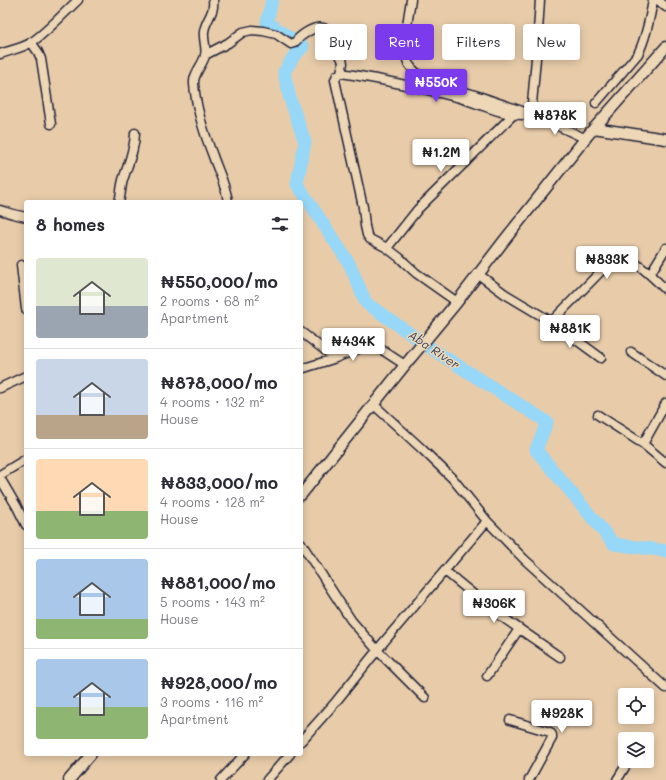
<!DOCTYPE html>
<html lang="en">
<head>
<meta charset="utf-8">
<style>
	:root { --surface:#fff; --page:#f7f7f7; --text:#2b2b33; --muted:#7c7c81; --line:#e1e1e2; --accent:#7c3aed }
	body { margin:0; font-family:Mali,sans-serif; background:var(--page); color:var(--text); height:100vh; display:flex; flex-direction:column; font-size:15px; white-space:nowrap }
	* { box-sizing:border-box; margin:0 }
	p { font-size:13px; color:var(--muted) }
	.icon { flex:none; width:22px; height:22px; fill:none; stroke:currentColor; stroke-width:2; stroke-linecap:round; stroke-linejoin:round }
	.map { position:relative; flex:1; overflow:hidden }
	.panel { position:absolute; left:24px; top:200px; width:279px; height:556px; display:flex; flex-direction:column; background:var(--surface); border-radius:4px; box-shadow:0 2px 10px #0003 }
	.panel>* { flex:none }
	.top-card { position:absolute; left:315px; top:24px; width:291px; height:36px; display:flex; gap:8px }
	.fabs { position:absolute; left:618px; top:688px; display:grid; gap:8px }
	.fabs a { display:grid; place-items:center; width:36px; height:36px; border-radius:4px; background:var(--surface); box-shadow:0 2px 10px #0003; font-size:20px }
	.price { position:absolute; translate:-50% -34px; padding:0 9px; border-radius:4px; background:#fff; color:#222; font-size:13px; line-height:26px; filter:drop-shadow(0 1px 2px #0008) }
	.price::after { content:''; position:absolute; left:50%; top:24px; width:12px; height:9px; margin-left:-6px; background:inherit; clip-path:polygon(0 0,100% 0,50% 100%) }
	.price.current { background:var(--accent); color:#fff }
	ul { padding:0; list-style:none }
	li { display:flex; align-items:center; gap:12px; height:100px; padding:0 12px }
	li+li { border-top:1px solid var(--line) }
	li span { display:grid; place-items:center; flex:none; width:112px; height:80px; border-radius:4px; color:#555 }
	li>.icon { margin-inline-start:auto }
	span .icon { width:48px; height:48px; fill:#fffc; stroke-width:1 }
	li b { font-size:17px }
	h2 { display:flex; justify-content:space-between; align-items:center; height:48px; padding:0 12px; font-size:17px }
	.tag { padding:0 14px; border-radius:4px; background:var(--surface); box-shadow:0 2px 10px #0003; font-size:14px; line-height:36px }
	.tag.current { background:var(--accent); color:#fff }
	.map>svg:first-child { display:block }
</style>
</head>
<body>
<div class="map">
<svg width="666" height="780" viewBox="0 0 666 780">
	<rect width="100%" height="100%" fill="#e8ccaa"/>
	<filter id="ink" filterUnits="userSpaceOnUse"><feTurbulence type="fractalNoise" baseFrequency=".025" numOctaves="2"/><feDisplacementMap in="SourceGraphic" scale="8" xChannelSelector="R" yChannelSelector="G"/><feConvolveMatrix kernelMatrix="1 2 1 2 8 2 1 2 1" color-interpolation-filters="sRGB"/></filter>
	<g filter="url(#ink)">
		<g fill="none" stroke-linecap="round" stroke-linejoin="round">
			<!-- river -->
			<path stroke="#97d7f8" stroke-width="13" d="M272 0 267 22 303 47 294 56 284 72 290 99 305 142 297 184 349 263 366 303 432 349 547 422 536 450 614 544 666 551"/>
			<!-- minor casing -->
			<g stroke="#22223b" stroke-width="11">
				<path id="minor" d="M213 0C215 14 205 20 204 32 203 40 207 48 205 56 202 66 193 74 194 84 196 108 204 133 213 156 218 171 226 185 228 202
					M411 0C409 13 402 49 407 60 409 67 415 72 421 76 439 86 462 90 481 97 498 103 514 108 530 114 549 122 568 130 586 139
					M658 0 666 7
					M31 42 38 52 41 59 51 124
					M0 54C11 50 23 48 32 42 47 32 64 13 78 0
					M205 55 228 43 243 32 252 30 263 31 276 34 291 44 294 43C300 36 317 22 327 30 330 33 339 54 342 59L343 63 341 73 337 75 335 80 363 207 365 226 367 235 370 239 387 248 400 258 405 263 416 273 457 302
					M341 73C381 79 421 88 460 98 480 104 504 116 525 115
					M596 103 638 54C646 38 650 18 653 0
					M531 115 537 47 540 0
					M119 202C121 195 121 187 123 180 128 164 135 149 135 133
					M0 210 13 214 26 217
					M387 248 418 209 513 115
					M21 265 26 309
					M478 274 505 294 552 322 601 358
					M650 274 666 248
					M552 322 556 317 612 260C616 258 619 256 624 257 637 261 656 280 666 290
					M301 332 335 358
					M631 352 666 376
					M301 369 333 359 363 347 371 346 379 348 405 365
					M0 388 26 376
					M598 415 643 444 666 463
					M643 444 666 403
					M0 475 26 459
					M0 478 17 507 26 525
					M487 521 524 559 666 688
					M301 543 351 620 377 650 425 698
					M445 571 495 612 560 657
					M487 676 519 629
					M510 720 550 732 552 735V738L529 780
					M301 741 334 704 383 643 487 521 453 479 422 449 373 404
					M221 780 245 754
					M267 780 290 754
					M617 780 625 767"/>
			</g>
			<!-- tertiary casing -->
			<g stroke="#22223b" stroke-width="13">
				<path id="tertiary" d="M594 128 666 139
					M301 495 405 365 457 302 503 242 588 135 666 47
					M69 780 91 754"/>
			</g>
			<!-- minor -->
			<use href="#minor" stroke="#edd7b6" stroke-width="8"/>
			<!-- tertiary -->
			<use href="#tertiary" stroke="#edd7b6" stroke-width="10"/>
		</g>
	</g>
	<g text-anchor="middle" stroke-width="3" stroke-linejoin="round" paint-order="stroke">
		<!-- water labels -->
		<g font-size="12" font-style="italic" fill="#394661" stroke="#edd7b6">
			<text transform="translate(434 350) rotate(34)" y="4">Aba River</text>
		</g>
	</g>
</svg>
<div class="fabs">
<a><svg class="icon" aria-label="locate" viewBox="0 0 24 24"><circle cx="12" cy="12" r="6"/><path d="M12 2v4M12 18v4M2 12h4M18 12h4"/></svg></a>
<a><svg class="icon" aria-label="layers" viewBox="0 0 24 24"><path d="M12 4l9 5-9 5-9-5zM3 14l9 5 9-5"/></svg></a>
</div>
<b class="price current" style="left:436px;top:103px">₦550K</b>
<b class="price" style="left:555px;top:136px">₦878K</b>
<b class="price" style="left:441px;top:173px">₦1.2M</b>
<b class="price" style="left:607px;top:280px">₦833K</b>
<b class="price" style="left:570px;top:349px">₦881K</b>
<b class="price" style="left:353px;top:362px">₦434K</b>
<b class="price" style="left:494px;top:624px">₦306K</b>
<b class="price" style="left:562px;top:734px">₦928K</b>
<div class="top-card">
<a class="tag">Buy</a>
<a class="tag current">Rent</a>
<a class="tag">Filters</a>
<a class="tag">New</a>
</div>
<section class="panel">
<h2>8 homes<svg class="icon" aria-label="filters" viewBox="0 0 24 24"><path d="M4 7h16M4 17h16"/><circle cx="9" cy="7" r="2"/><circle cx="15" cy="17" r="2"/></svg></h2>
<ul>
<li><span style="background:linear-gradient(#dfe7d0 60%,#9aa5b1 0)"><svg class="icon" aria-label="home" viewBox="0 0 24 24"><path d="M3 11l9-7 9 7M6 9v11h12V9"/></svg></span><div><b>₦550,000/mo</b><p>2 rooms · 68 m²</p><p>Apartment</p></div></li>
<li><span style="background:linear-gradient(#c9d6e8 70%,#b9a48a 0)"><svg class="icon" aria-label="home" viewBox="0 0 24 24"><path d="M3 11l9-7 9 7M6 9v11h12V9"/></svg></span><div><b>₦878,000/mo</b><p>4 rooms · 132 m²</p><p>House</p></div></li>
<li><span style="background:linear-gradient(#ffd9b3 65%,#8fb573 0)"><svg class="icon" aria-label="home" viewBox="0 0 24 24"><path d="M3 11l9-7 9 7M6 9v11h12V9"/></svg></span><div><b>₦833,000/mo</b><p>4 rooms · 128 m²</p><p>House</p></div></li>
<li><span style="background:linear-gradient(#a9c7e8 75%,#8fb573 0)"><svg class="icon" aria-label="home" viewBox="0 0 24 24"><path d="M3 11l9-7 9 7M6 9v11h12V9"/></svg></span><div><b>₦881,000/mo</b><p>5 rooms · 143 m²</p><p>House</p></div></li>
<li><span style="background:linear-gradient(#a9c7e8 60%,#8fb573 0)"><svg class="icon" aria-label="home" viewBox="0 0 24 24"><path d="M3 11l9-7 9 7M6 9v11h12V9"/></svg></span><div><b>₦928,000/mo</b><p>3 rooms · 116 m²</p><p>Apartment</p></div></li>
</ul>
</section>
</div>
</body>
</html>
